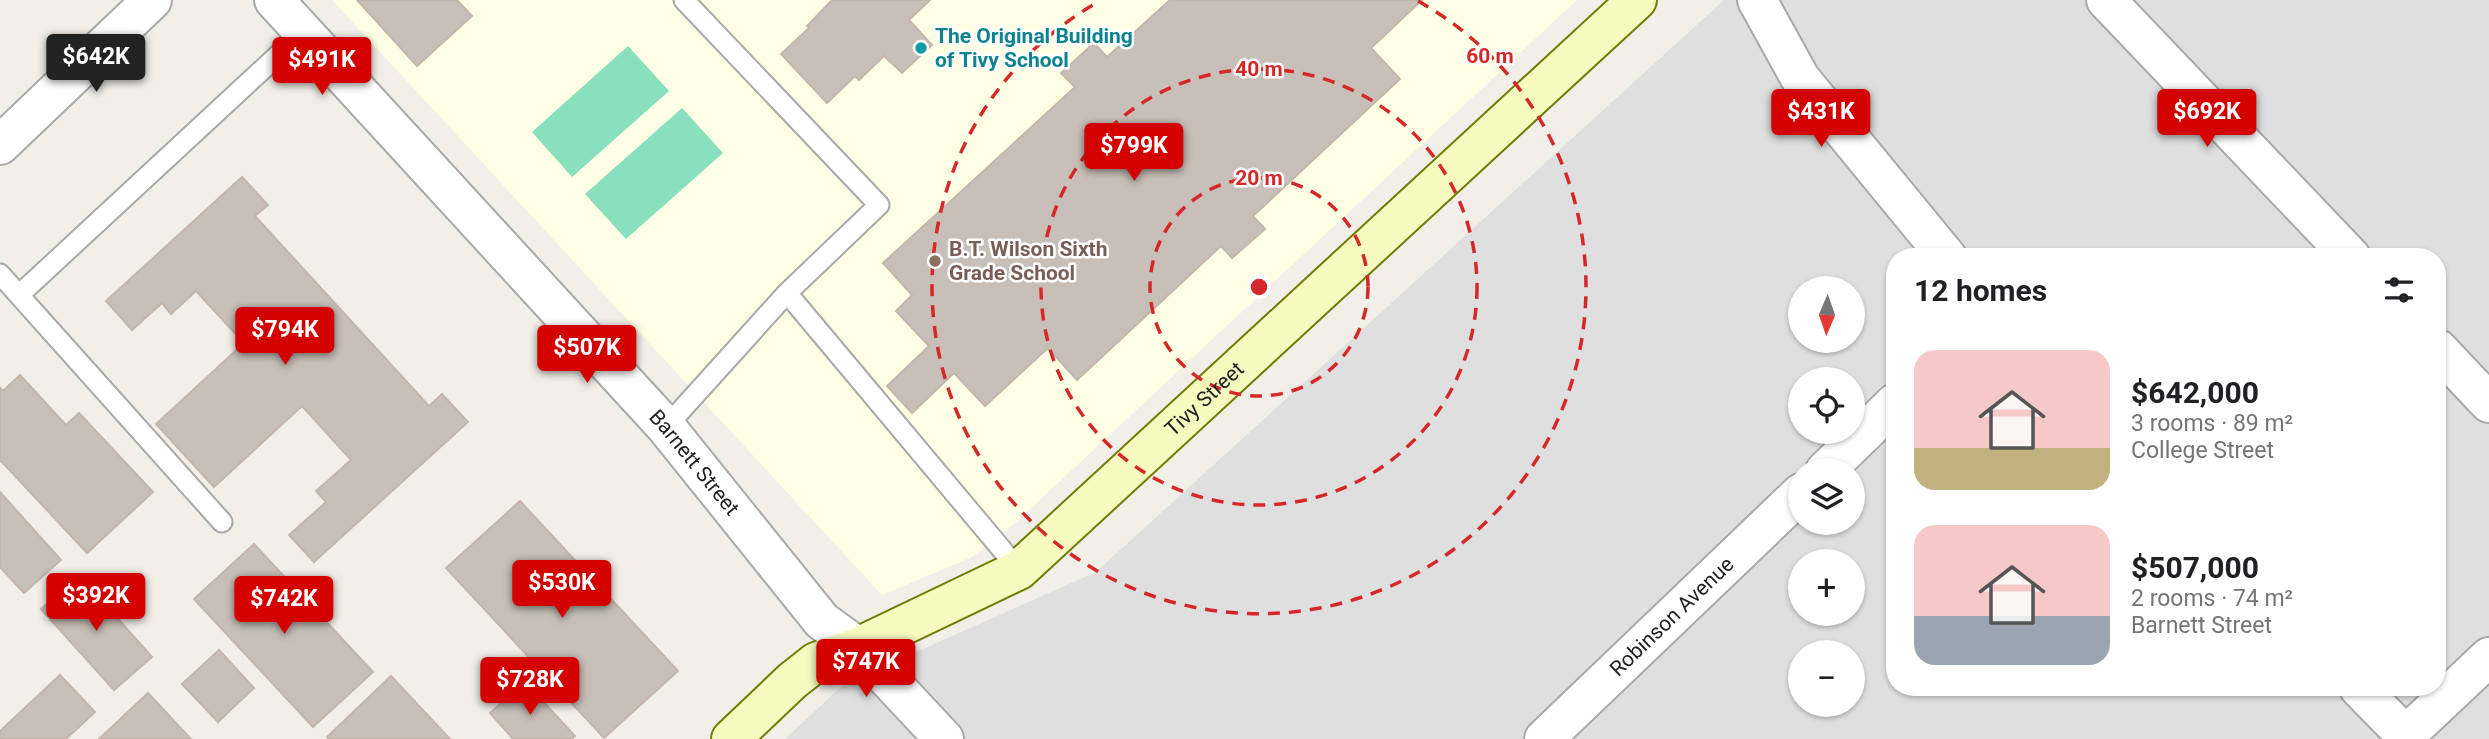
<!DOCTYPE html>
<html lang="en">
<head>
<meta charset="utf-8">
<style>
	:root { --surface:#fff; --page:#f6f6f6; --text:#202124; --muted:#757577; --accent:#d40000 }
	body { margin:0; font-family:Roboto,sans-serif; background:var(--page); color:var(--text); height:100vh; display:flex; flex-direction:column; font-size:26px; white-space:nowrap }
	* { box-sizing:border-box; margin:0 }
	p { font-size:23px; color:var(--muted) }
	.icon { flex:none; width:38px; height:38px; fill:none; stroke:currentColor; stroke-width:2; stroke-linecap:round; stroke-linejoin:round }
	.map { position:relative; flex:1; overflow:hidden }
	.side { position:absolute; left:1886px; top:248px; width:560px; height:448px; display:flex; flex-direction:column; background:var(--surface); border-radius:28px; box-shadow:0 2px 5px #0004 }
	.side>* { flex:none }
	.needle { width:46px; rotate:182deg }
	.fabs { position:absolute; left:1788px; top:276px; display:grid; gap:14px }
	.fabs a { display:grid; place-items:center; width:77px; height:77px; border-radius:50%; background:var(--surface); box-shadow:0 2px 5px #0004; font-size:35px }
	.price { position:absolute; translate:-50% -60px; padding:0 16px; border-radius:7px; background:var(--accent); color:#fff; font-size:23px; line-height:46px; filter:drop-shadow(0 2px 4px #0008) }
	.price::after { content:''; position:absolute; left:50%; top:42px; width:21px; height:16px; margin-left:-10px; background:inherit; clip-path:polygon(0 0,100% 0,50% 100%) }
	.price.on { background:#222; color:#fff }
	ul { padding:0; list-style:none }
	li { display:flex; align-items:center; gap:21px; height:175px; padding:0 28px }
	li span { display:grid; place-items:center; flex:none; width:196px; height:140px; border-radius:21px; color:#555 }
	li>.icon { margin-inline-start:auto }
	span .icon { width:84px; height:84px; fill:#fffc; stroke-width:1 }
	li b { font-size:30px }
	h2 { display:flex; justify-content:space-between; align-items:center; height:84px; padding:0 28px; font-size:30px }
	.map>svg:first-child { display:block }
</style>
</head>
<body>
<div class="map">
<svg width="2489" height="739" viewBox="0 0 2489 739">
	<rect width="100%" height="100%" fill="#f2efe9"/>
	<!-- residential -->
	<path fill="#e0dfdf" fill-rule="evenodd" d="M1724 0H2489V739H785L844 684 1096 572ZM1895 257H2438V688H1895ZM1801 289H1853V341H1801ZM1801 380H1853V432H1801ZM1801 471H1853V523H1801ZM1801 562H1853V614H1801ZM1801 653H1853V705H1801Z"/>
	<!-- education -->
	<path fill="#ffffe5" d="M332 0H1577L1015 523 972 557 882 595Z"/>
	<!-- pitch -->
	<path fill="#88e0be" d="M628 46 669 91 572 177 532 132Z
		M682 108 723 153 626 239 585 194Z"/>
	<!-- building -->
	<path fill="#c7bfb8" stroke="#c4b6ab" stroke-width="2" d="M357 0H457L472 16 417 66Z
		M832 0H930L909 20 932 45 902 73 884 56 859 80 855 76 827 103 781 54 809 28 807 26Z
		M1170 0H1422L1371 48 1400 79 1253 216 1265 229 1232 258 1221 246 1077 380 1048 348 985 406 954 373 912 413 887 386 929 346 896 311 912 295 883 263 1075 87 1061 73 1094 43 1107 57Z
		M242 177 268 205 255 216 429 406 442 394 468 422 314 562 289 535 326 502 316 491 351 460 302 406 214 487 156 424 244 343 196 291 171 314 162 303 132 330 106 301Z
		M20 375 66 425 79 413 153 492 87 553 0 460V388L3 391Z
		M0 492 61 560 24 593 0 567Z
		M520 501 678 671 604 738 446 568Z
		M254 544 373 672 313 727 194 599Z
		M79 575 152 657 114 690 41 609Z
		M219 650 254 688 218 722 182 684Z
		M60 675 95 712 66 739H0V731Z
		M391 676 450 739H329L327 737Z
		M525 682 575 736 572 739H513L490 713Z
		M148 693 191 739H99Z"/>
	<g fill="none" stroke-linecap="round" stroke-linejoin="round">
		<!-- lane casing -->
		<g stroke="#a9a9a9" stroke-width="23">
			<path id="lane" d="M0 274 222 522
				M787 293 1019 570
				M19 295 303 32
				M666 427 787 293 879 205 684 0"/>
		</g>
		<!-- street casing -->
		<g stroke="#a9a9a9" stroke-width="42">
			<g id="street">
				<path id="s1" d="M274 0 666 427 822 621 858 647 944 739"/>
				<path d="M1757 0 1800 78 1947 257"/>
				<path d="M2106 0 2351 257"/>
				<path d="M0 145 152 0"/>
				<path d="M2438 349 2489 403"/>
				<path d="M1825 471 1895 403"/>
				<path d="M2359 688 2409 739"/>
				<path d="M2406 735 2489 657"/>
				<path id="s2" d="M1544 739 1801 493"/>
			</g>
		</g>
		<!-- secondary casing -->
		<g stroke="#707d05" stroke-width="42">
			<g id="secondary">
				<path id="s3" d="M731 739 792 681 816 662 858 647 1019 570 1637 0"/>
			</g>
		</g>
		<!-- lane -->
		<use href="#lane" stroke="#fff" stroke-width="19"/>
		<!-- street -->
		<use href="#street" stroke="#fff" stroke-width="38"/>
		<!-- secondary -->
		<use href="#secondary" stroke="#f7fabf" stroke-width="38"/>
	</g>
	<!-- distance rings -->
	<g fill="none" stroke="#d62828" stroke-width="3.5" stroke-dasharray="12 9">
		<circle cx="1259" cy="287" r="109"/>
		<circle cx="1259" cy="287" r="218"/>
		<path d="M1418 1A327 327 0 1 1 1100 1"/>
	</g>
	<!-- markers -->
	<circle fill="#0f9aa8" stroke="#fff" stroke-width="2.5" cx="921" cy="48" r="7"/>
	<circle fill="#8d6e63" stroke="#fff" stroke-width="2.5" cx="935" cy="261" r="7"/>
	<g text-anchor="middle" stroke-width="5" stroke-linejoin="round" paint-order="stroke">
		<!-- culture labels -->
		<g font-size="21" font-weight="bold" fill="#0d838f" stroke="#fff" text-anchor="start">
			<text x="935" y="43">The Original Building<tspan x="935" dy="24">of Tivy School</tspan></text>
		</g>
		<!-- education labels -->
		<g font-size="21" font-weight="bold" fill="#785e54" stroke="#fff" text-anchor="start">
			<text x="949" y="256">B.T. Wilson Sixth<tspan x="949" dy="24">Grade School</tspan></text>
		</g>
		<!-- street labels -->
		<g font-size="21" fill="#222" stroke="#fff">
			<text dy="7" stroke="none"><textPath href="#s3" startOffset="590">Tivy Street</textPath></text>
			<text dy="7" stroke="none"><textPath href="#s1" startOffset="625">Barnett Street</textPath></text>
			<text dy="7" stroke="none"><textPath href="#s2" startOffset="177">Robinson Avenue</textPath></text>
		</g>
	</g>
	<circle cx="1259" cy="287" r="10" fill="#d62828" stroke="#fff" stroke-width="3.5"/>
	<g font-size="21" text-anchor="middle" font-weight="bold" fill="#d62828" stroke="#fff" stroke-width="5" stroke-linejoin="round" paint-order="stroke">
		<text x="1490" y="63">60 m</text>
		<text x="1259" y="76">40 m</text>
		<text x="1259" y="185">20 m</text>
	</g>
</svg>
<div class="fabs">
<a><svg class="needle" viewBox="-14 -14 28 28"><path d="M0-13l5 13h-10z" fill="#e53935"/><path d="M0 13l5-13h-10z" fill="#757577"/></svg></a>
<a><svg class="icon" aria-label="locate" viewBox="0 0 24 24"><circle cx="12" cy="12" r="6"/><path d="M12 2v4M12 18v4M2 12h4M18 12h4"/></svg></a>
<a><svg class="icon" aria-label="layers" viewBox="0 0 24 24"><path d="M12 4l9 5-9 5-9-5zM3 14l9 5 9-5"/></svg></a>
<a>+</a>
<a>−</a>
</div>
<b class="price on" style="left:96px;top:94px">$642K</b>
<b class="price" style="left:322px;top:97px">$491K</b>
<b class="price" style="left:1821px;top:149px">$431K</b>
<b class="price" style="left:2207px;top:149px">$692K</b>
<b class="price" style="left:1134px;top:183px">$799K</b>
<b class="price" style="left:285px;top:367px">$794K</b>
<b class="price" style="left:587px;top:385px">$507K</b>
<b class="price" style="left:562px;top:620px">$530K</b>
<b class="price" style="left:96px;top:633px">$392K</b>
<b class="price" style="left:284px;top:636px">$742K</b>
<b class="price" style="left:866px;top:699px">$747K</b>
<b class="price" style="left:530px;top:717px">$728K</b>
<section class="side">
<h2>12 homes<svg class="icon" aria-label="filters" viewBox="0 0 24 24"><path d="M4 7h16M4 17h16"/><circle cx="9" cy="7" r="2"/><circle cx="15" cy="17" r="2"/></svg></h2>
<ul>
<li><span style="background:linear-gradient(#f6c9c9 70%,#c2b280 0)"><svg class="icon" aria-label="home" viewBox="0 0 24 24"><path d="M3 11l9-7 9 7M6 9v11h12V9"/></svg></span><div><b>$642,000</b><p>3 rooms · 89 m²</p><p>College Street</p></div></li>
<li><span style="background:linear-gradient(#f6c9c9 65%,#9aa5b1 0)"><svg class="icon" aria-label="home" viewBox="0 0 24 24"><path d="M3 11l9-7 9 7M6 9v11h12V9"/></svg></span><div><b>$507,000</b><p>2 rooms · 74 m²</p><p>Barnett Street</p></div></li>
</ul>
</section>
</div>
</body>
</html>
